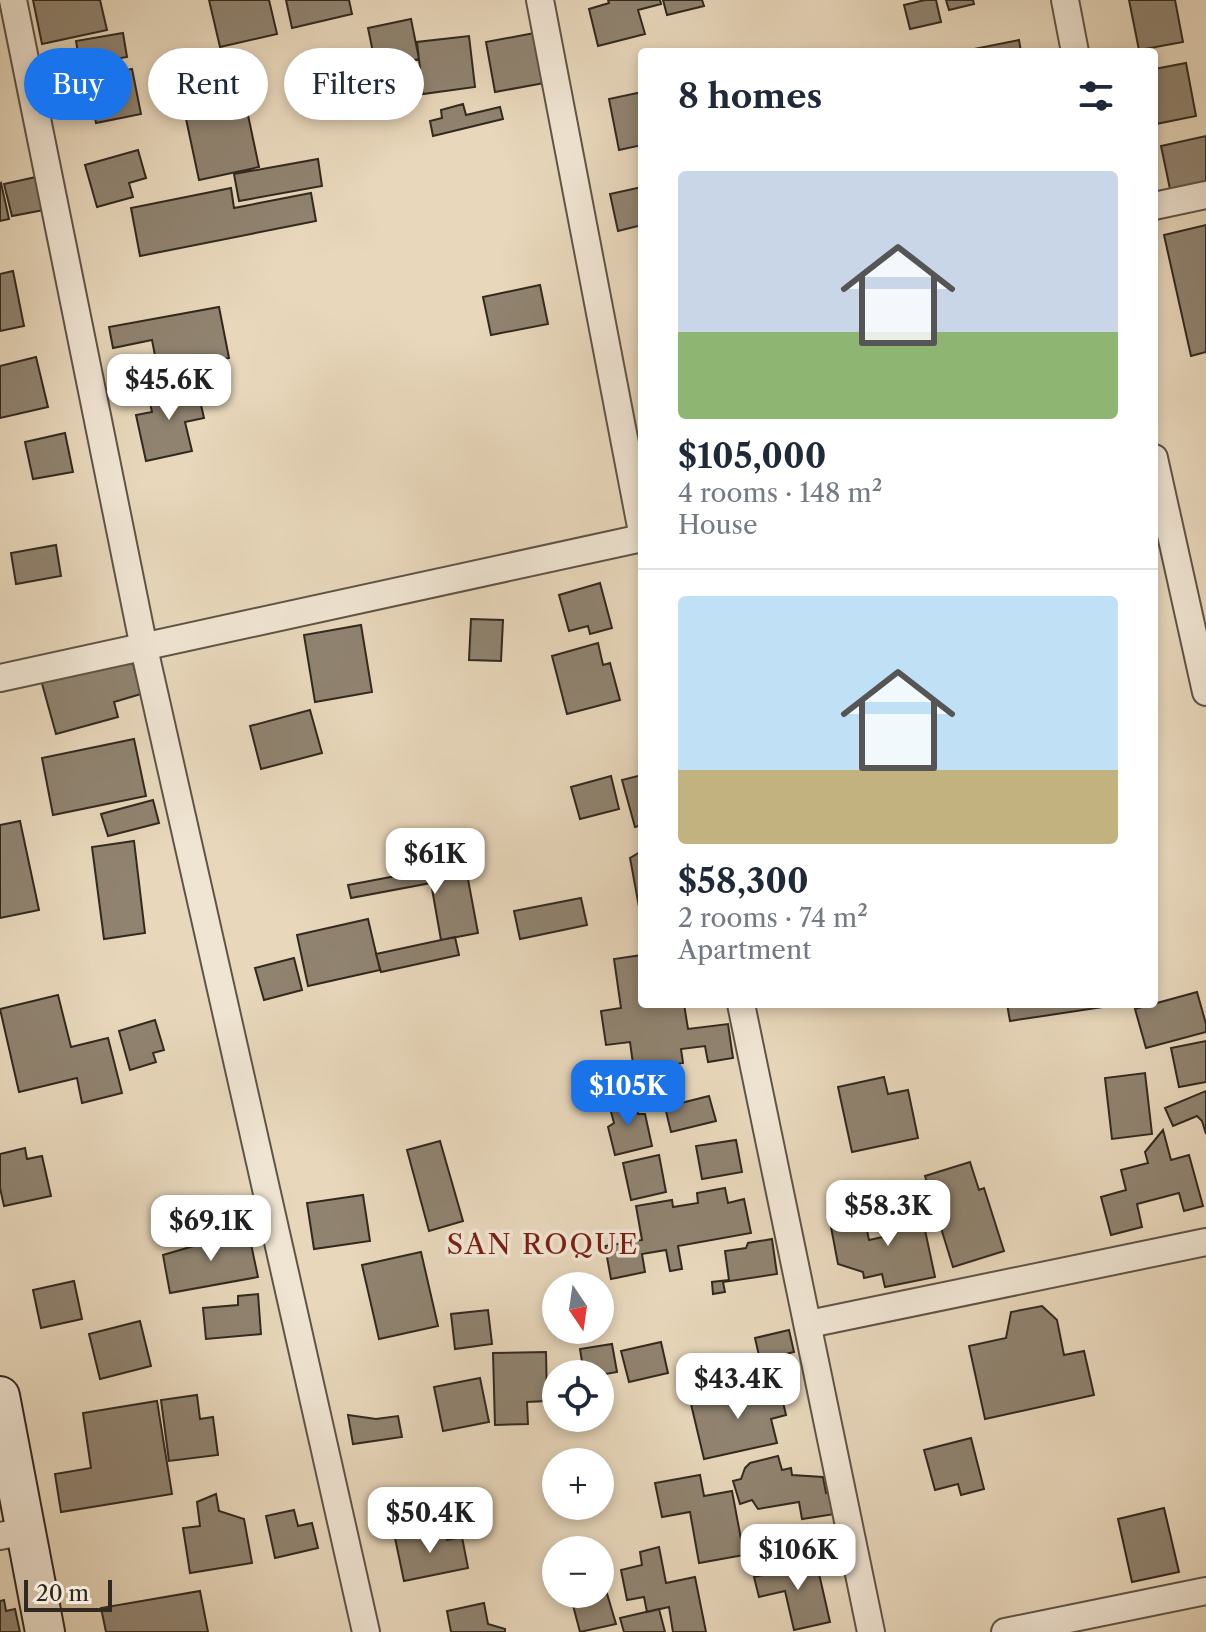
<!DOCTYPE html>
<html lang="en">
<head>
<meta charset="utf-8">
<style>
	:root { --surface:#fff; --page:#f6f6f7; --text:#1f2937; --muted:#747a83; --line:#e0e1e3; --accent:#1a73e8 }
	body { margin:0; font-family:"Libre Caslon Text",serif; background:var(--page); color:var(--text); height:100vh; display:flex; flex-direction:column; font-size:30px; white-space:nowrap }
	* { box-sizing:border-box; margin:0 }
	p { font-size:26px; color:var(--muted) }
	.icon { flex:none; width:44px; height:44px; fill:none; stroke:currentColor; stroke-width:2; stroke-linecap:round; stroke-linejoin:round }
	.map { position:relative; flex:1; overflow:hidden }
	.sheet { position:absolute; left:638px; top:48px; width:520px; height:960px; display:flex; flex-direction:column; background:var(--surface); border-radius:8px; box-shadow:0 4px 12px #0003 }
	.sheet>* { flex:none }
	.hud { position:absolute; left:24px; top:48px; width:494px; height:72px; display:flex; gap:16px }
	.needle { width:52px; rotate:167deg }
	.tools { position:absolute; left:542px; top:1272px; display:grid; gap:16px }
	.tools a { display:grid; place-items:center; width:72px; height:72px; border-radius:50%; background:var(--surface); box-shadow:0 4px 12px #0003; font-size:40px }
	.scale { position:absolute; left:24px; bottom:20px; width:88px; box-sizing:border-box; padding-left:8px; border:4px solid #31291f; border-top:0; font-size:22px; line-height:28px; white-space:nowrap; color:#31291f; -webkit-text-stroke:6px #f0e5d3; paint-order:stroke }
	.price { position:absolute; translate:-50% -68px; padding:0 18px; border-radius:16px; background:#fff; color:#222; font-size:26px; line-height:52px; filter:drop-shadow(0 2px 4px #0008) }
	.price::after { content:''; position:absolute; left:50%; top:48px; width:24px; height:18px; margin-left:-12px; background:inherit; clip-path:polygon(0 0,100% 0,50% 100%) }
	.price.current { background:var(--accent); color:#fff }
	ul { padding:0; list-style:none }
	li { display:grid; align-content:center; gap:16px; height:424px; padding:0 40px }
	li+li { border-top:2px solid var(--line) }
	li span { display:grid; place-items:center; height:248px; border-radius:8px; color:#555 }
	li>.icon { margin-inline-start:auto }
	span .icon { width:144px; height:144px; fill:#fffc; stroke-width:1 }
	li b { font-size:34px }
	h2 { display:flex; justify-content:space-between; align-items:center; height:96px; padding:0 40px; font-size:34px }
	.chip { padding:0 28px; border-radius:36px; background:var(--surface); box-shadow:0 4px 12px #0003; font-size:28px; line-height:72px }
	.chip.current { background:var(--accent); color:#fff }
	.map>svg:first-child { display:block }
</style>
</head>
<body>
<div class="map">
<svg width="1206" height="1632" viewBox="0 0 1206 1632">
	<rect width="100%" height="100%" fill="#e8d7bb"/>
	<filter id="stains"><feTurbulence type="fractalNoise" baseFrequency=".0025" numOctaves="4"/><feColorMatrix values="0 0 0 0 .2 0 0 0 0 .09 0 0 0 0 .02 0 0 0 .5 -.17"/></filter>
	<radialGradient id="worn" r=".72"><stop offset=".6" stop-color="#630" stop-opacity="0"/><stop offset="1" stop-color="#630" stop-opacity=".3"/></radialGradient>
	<!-- building -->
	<path fill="#908370" stroke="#31291f" stroke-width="2" d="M33 0H100L107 30 42 44Z
		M209 0H269L277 34 220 47Z
		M286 0H349L352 14 292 28Z
		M608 0H660L661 4 638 10 645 34 598 46 589 9 609 3Z
		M663 0H702L704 6 667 15Z
		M925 0H936L941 22 910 29 904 5Z
		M946 0H973L974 4 949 10Z
		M1129 0H1175L1183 42 1139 50Z
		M411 19 419 59 376 67 368 28Z
		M540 32 550 82 495 92 486 42Z
		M123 33 127 57 80 65 76 41Z
		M469 36 475 87 423 94 417 42Z
		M1019 40 1021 52H959Z
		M1186 63 1196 116 1156 124 1154 115V69Z
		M132 69 141 114 96 123 87 78Z
		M642 92V145L619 150 609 99Z
		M245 101 259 167 199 180 185 114Z
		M463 104 466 115 500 107 503 119 433 136 430 121 442 118 441 110Z
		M1206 136V181L1170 189 1161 146Z
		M138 150 146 178 129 183 133 197 97 207 85 165Z
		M318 159 322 186 239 201 234 174Z
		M36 177 44 210 12 216 4 184Z
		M1 183 9 219 0 221V184Z
		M642 187V225L618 231 610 194Z
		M231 188 234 208 311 193 316 221 140 256 131 208Z
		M1206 225V352L1191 356 1164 235Z
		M13 271 24 326 0 331V274Z
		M540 285 548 324 491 335 483 297Z
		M219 307 229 358 158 371 152 340 113 348 109 327Z
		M36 357 48 407 0 418V366Z
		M196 383 204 418 185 422 192 451 146 461 136 415 152 412 148 394Z
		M65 433 73 472 33 479 25 442Z
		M56 545 61 576 16 584 11 553Z
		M600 583 612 628 590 634 588 626 569 631 559 595Z
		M471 619 503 620 501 661 469 660Z
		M361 625 372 692 315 702 304 635Z
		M598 643 603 665 610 663 620 700 567 714 552 656Z
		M131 656 141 694 114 702 118 717 56 734 41 680Z
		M310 710 322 753 261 769 250 726Z
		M134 739 146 796 53 815 42 758Z
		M642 775V825L635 827 622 780Z
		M611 776 619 809 580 819 571 787Z
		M153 800 159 823 108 836 101 814Z
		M20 821 39 910 0 918V825Z
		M134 841 145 933 104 939 92 847Z
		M642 847V923L630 858 640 852Z
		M465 863 478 933 441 940 431 883 351 898 348 885Z
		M581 898 587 925 520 939 514 911Z
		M368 919 380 970 308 986 297 935Z
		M455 937 459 955 381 972 376 954Z
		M642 955V1004H684L688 1029 728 1024 733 1058 708 1062 705 1046 681 1049 683 1063 634 1071 630 1042 606 1045 601 1011 621 1008 614 959Z
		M294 958 302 990 264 1000 255 968Z
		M1197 992 1206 1024V1032L1146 1048 1135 1009Z
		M58 995 71 1047 108 1038 122 1093 82 1103 77 1078 19 1092 0 1009Z
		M1007 1004H1110V1006L1010 1021Z
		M155 1020 164 1050 153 1053 156 1062 130 1070 119 1031Z
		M1206 1041V1082L1179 1087 1171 1048Z
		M1145 1073 1152 1134 1112 1139 1105 1078Z
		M884 1077 888 1094 908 1090 918 1138 852 1152 838 1087Z
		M1206 1091V1134L1202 1121 1197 1116 1173 1126 1165 1108Z
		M709 1096 716 1121 671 1132 665 1107Z
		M634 1098 638 1114H645L652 1146 615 1155 608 1127 614 1123 609 1104Z
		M1163 1130 1171 1160 1189 1155 1203 1206 1184 1211 1179 1193 1137 1204 1142 1227 1111 1235 1101 1197 1126 1190 1121 1170 1148 1163 1145 1152Z
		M736 1140 742 1172 702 1179 696 1146Z
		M440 1141 463 1221 429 1231 407 1150Z
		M25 1148 27 1159 42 1156 51 1196 4 1206 0 1188V1154Z
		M659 1155 666 1192 631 1200 623 1163Z
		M970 1162 979 1190 984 1188 1004 1251 953 1267 925 1176Z
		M725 1188 728 1203 744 1199 751 1233 678 1246 682 1269 670 1271 666 1250 642 1254 645 1272 611 1279 605 1246 642 1240 636 1206 672 1200 673 1207 698 1203 697 1193Z
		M363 1195 370 1241 314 1249 307 1203Z
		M222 1196 229 1233 187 1242 180 1205Z
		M919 1202 935 1277 885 1287 882 1274 864 1278 863 1272 838 1264 831 1227 865 1221 869 1240 892 1235 887 1209Z
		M248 1230 258 1277 170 1293 163 1255Z
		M772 1239 777 1274 723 1282 725 1292 713 1294 712 1282 729 1280 725 1251 746 1248 748 1243Z
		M421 1252 438 1326 379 1339 362 1265Z
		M74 1281 82 1319 41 1328 33 1290Z
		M258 1294 261 1334 206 1339 203 1308 238 1305V1296Z
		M1042 1306 1057 1320 1064 1355 1084 1351 1094 1395 985 1419 969 1346 1006 1338 1011 1312Z
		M488 1310 492 1344 455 1349 451 1314Z
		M140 1321 151 1366 100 1379 89 1334Z
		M789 1330 794 1352 760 1360 755 1338Z
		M661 1342 668 1373 629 1382 621 1351Z
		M612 1344 617 1372 600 1375 584 1374 580 1349Z
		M546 1352 547 1401 527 1402 528 1424 495 1425 493 1353Z
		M480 1378 489 1422 443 1431 434 1387Z
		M779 1385 786 1415 771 1419 777 1443 704 1459 691 1404Z
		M197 1395 200 1419 213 1417 218 1455 169 1461 161 1400Z
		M157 1401 172 1494 61 1512 55 1474 91 1468 83 1413Z
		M348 1415 376 1419 398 1416 402 1437 353 1444Z
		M971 1438 984 1489 961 1495 958 1484 935 1490 924 1450Z
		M778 1456 782 1470 791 1468 792 1475 823 1477 826 1493 835 1491V1514L802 1519 799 1502 758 1509 752 1500 740 1504 733 1481 741 1479 745 1468 750 1463Z
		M700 1475 704 1496 732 1491 744 1555 699 1563 690 1512 662 1517 655 1483Z
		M216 1494 219 1511 244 1519 252 1563 190 1573 183 1528 200 1526 197 1502Z
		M1164 1508 1179 1572 1132 1582 1118 1519Z
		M294 1510 298 1526 312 1523 318 1548 275 1558 266 1516Z
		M807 1525 810 1547 776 1552 773 1531Z
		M445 1529 447 1540 462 1537 468 1568 404 1581 395 1538Z
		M659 1547 666 1583 695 1577 706 1632H673L669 1607 647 1612 644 1597 627 1600 621 1570 642 1565 640 1552Z
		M815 1556 830 1622 794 1630 785 1591 759 1597 754 1577 777 1572 789 1562Z
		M603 1580 616 1624 580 1632 570 1594H600V1581Z
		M200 1591 208 1632H106L101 1608Z
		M4 1600 6 1611 15 1609 20 1632H0V1601Z
		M484 1603 488 1624 505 1629V1632H451L447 1611Z
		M659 1609 665 1632H624L620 1618Z"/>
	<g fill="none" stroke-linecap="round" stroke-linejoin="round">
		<!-- street casing -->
		<g stroke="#5f5446" stroke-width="30">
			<path id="street" d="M13 0 144 648 366 1632
				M540 0 642 532
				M1065 0 1075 52
				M1154 206 1206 195
				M1154 458 1206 692
				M0 678 642 538
				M741 1004 871 1632
				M809 1324 1206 1242
				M0 1536 26 1531
				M1005 1632 1206 1591"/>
		</g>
		<!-- secondary casing -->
		<g stroke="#31291f" stroke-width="42">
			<path id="secondary" d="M0 1396 45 1632"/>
		</g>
		<!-- street -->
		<use href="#street" stroke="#f0e5d3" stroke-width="26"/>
		<!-- secondary -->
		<use href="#secondary" stroke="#f0e5d3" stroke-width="38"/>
	</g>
	<g text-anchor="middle" stroke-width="7" stroke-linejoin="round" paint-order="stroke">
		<!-- quarter labels -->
		<g font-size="28" letter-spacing="2" fill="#7a1f14" stroke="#f0e5d3">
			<text x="543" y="1254">SAN ROQUE</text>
		</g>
	</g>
	<rect width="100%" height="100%" filter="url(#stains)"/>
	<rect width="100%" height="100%" fill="url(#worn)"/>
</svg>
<div class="tools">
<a><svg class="needle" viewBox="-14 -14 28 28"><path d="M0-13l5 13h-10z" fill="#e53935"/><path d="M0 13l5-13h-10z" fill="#747a83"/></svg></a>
<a><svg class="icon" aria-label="locate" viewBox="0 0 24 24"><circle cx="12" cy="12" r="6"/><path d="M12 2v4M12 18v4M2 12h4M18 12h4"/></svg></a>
<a>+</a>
<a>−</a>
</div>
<div class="scale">20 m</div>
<b class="price" style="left:169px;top:422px">$45.6K</b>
<b class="price" style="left:435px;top:896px">$61K</b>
<b class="price current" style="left:628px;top:1128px">$105K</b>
<b class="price" style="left:888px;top:1248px">$58.3K</b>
<b class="price" style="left:211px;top:1263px">$69.1K</b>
<b class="price" style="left:738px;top:1421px">$43.4K</b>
<b class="price" style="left:430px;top:1555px">$50.4K</b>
<b class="price" style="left:798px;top:1592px">$106K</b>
<div class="hud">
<a class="chip current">Buy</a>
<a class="chip">Rent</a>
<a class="chip">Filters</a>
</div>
<section class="sheet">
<h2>8 homes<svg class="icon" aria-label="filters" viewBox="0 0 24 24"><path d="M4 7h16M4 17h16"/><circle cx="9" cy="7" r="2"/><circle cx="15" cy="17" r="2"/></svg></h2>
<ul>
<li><span style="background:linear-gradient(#c9d6e8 65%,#8fb573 0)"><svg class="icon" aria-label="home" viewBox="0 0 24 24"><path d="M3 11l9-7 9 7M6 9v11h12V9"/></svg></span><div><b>$105,000</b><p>4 rooms · 148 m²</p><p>House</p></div></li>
<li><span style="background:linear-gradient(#bfe0f5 70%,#c2b280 0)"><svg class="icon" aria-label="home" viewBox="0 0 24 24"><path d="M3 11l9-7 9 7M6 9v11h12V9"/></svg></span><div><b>$58,300</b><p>2 rooms · 74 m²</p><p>Apartment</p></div></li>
</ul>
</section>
</div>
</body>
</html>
